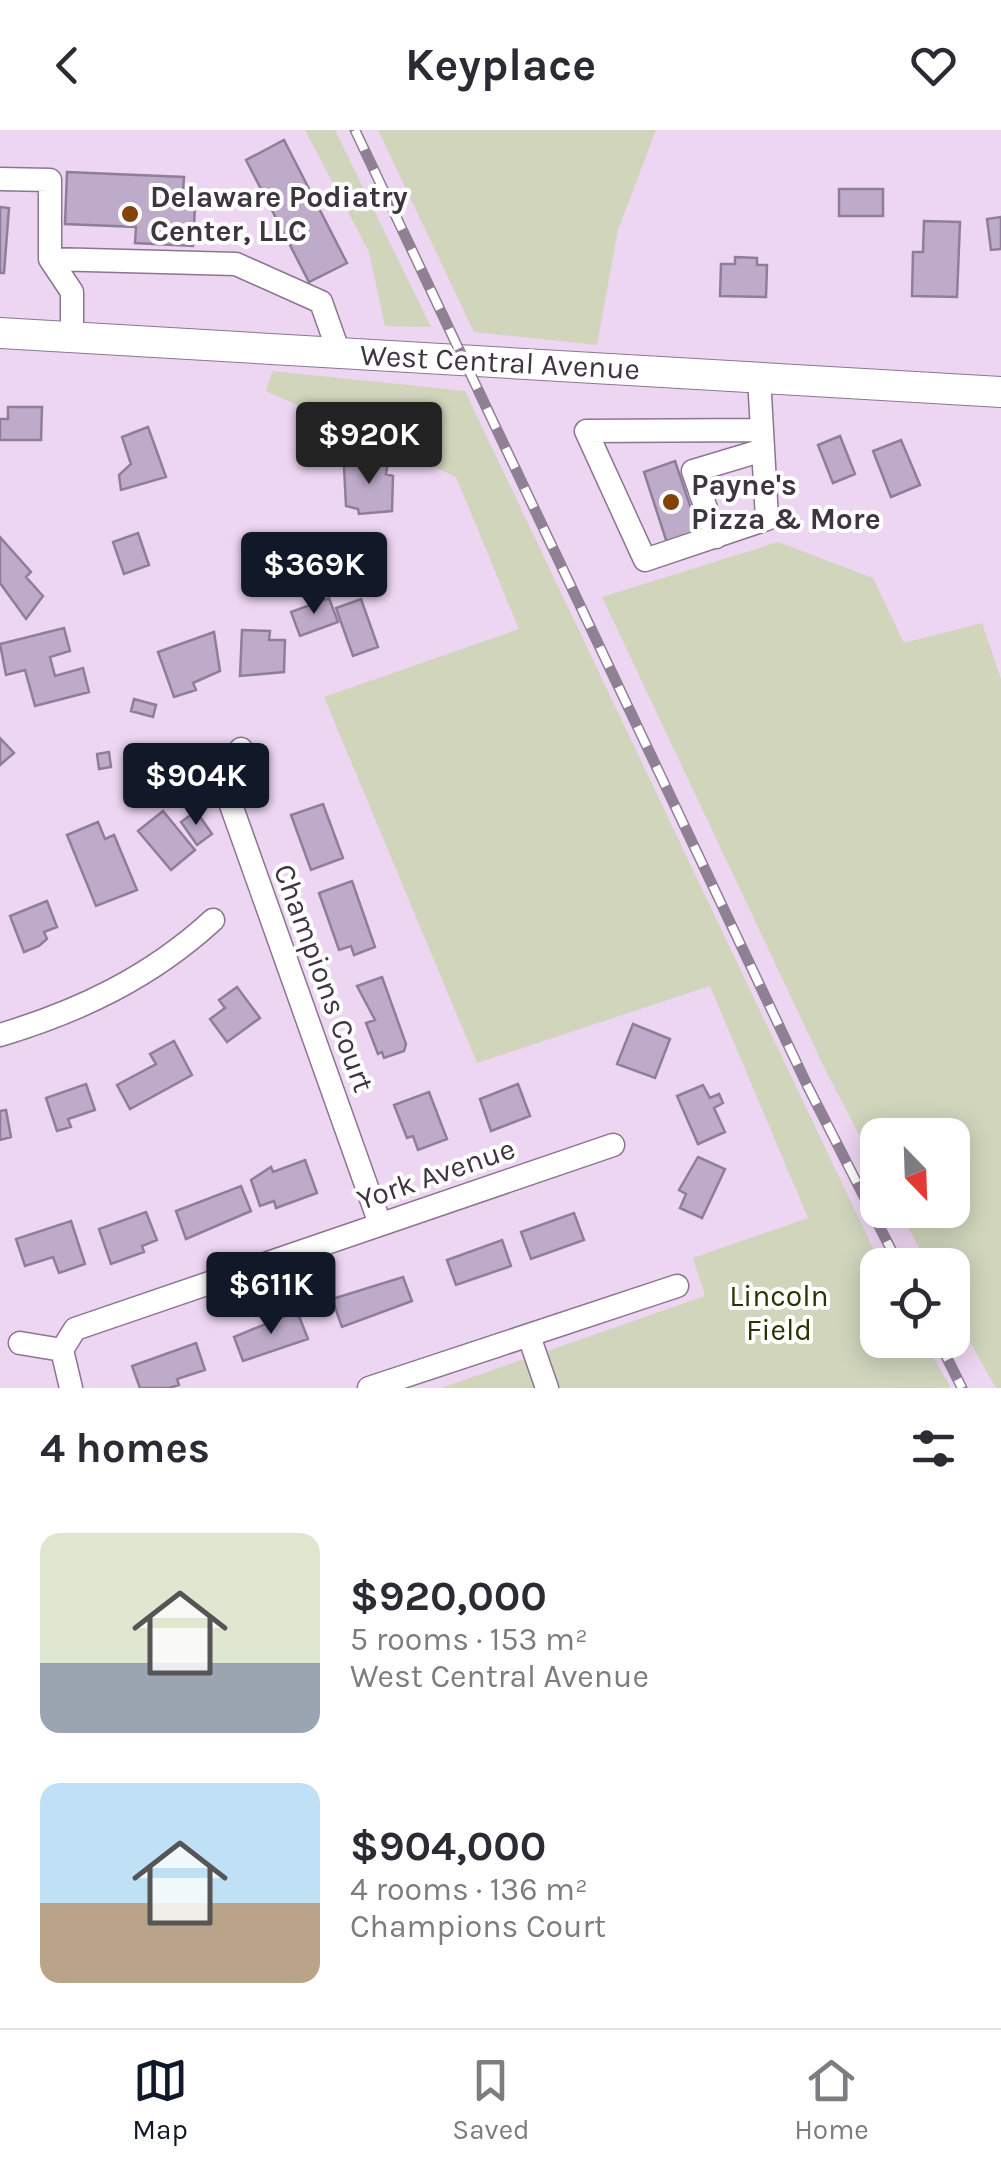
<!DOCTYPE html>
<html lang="en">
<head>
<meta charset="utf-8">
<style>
	:root { --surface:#fff; --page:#f7f7f7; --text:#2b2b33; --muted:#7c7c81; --line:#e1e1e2; --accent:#111827 }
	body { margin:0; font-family:Karla,sans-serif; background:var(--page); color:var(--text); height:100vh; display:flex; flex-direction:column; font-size:38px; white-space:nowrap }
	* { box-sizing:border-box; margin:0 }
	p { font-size:32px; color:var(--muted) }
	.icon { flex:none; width:55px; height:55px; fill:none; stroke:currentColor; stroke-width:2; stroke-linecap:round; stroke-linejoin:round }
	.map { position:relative; height:1258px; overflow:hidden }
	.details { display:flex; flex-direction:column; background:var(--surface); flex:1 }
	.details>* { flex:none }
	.needle { width:65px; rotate:157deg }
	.buttons { position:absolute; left:860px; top:988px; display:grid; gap:20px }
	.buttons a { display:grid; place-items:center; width:110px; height:110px; border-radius:20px; background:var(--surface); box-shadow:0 5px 25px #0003; font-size:50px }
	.price { position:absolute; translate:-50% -85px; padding:0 22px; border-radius:10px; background:var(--accent); color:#fff; font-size:32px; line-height:65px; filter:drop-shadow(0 2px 5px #0008) }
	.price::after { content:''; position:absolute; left:50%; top:60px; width:30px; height:22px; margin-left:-15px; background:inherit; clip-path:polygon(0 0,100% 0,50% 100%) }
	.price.on { background:#222; color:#fff }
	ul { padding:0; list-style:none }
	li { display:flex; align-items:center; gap:30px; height:250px; padding:0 40px }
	li span { display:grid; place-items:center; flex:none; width:280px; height:200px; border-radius:20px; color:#555 }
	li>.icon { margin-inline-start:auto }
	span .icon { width:120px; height:120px; fill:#fffc; stroke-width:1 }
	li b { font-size:42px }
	h2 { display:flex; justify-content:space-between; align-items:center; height:120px; padding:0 40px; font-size:42px }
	header { display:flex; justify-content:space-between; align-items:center; height:130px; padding:0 40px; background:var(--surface); font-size:45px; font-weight:700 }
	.dock { display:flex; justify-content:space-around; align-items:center; height:140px; border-top:2px solid var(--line); background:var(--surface); font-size:28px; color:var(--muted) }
	.dock a { display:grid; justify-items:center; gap:5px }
	.dock .on { color:var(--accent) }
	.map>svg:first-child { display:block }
</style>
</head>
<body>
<header><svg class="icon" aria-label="back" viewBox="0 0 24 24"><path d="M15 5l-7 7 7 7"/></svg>Keyplace<svg class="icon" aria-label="heart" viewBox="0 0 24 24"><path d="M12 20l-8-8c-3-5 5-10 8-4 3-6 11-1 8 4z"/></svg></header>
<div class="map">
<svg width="1001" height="1258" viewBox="0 0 1001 1258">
	<rect width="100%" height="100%" fill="#edd6f2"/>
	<!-- green -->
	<path fill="#d0d5bc" d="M305 0H335L431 197 385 196 369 122Z
		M378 0H656L618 100 597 215 474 202Z
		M272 241 465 261 881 1135 878 1210H923L951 1258H441L705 1166 693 1128 808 1088 710 856 477 933 324 567 519 499 456 347 266 261Z
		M778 412 873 448 904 513 982 493 1001 549V1258H996L953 1182 952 1135H928L899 1080H952V1005H878L877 1040 825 939 602 467Z"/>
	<!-- building -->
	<path fill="#beabc9" stroke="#8f7e9a" stroke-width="2.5" d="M284 10 347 133 309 152 246 30Z
		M67 42 184 47 182 75H195L193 116 135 113 136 97 65 94Z
		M839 59H883V86H839Z
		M0 77 9 78 4 143H0Z
		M1001 87V119L991 120 987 89Z
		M924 91 960 92 957 167 912 166 913 122H923Z
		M735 127 757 128V135H767L766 167 720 166 721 134H735Z
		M8 277H42L41 310H0V289H8Z
		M148 297 166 347 121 360 119 345 131 334 122 307Z
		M840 306 855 344 833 353 818 315Z
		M901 310 920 355 891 367 873 321Z
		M370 328 388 332 386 344 393 346 392 381 359 384 358 379 346 376 344 336 370 334Z
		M675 331 699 402 667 413 644 342Z
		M138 403 149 435 124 444 113 412Z
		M0 407 31 442 26 447 43 466 26 489 0 453Z
		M329 468 338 492 300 506 291 482Z
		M361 469 378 517 353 526 336 478Z
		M64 498 70 521 50 527 55 546 83 538 89 562 35 576 25 540 6 545 0 514Z
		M242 500 270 501 269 510H285L284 542 240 546Z
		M214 502 220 541 193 553 196 560 174 567 158 522Z
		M134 569 156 575 153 587 131 581Z
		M0 608 14 623 0 635Z
		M109 622 111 637 99 639 97 624Z
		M323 674 343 728 311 740 291 685Z
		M163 681 195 720 171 740 138 701Z
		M196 681 212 704 197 715 181 692Z
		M98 692 105 709 114 705 137 760 96 776 67 705Z
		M352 751 375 817 354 825 351 816 339 820 319 763Z
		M47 771 57 797 44 802 47 809 39 816 24 822 10 786Z
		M382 847 406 914 404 921 384 928 382 922 378 924 366 893 375 890 357 856Z
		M237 857 260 888 227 912 210 889 225 878 219 870Z
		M633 894 670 909 655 948 617 934Z
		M174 911 192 945 130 979 117 955 156 934 150 924Z
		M86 954 95 980 68 989 71 997 57 1001 46 968Z
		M518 954 530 986 491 1001 480 969Z
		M703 955 710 968 719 964 723 973 714 978 725 1002 698 1014 677 966Z
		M429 962 447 1009 418 1020 413 1006 407 1008 394 975Z
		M6 980 11 1007 0 1010V981Z
		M698 1027 725 1039 702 1088 680 1078 686 1064 679 1060Z
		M305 1030 317 1063 276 1078 274 1071 260 1076 251 1050 271 1037 273 1042Z
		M241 1056 251 1081 186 1109 176 1081Z
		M146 1082 157 1110 142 1116 144 1122 111 1134 99 1099Z
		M574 1083 584 1110 531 1129 521 1102Z
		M71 1091 85 1134 59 1143 53 1127 25 1136 16 1109Z
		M502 1110 511 1136 456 1155 447 1130Z
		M403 1147 412 1171 342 1197 332 1169Z
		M297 1181 308 1209 243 1231 234 1207Z
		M196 1213 205 1240 177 1249 179 1255 169 1258H140L132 1236Z"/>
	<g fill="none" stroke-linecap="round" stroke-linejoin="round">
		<!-- minor casing -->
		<g stroke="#8b7690" stroke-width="25">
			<path id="minor" d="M0 49 50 50V129L72 162V206
				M50 129 236 134 321 172 339 223
				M759 247 767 389 645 430 586 301 762 300
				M693 341 763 320
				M693 341 716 407
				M241 619 231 675 380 1094
				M0 905C80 881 151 847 213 790
				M529 1206 547 1258
				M20 1213 62 1220
				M71 1258 62 1220 75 1199 613 1015
				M369 1258 677 1156"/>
		</g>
		<!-- major casing -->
		<g stroke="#8b7690" stroke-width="32">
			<path id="major" d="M0 203 1001 262"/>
		</g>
		<!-- minor -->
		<use href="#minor" stroke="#fff" stroke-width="22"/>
		<!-- major -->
		<use href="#major" stroke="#fff" stroke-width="30"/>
		<!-- rail casing -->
		<g stroke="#8f8093" stroke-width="11">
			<path id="rail" d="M355 0 808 957 899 1135
				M938 1210 962 1258"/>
		</g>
		<!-- rail -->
		<use href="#rail" stroke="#fff" stroke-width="8" stroke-dasharray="22" stroke-linecap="butt"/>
	</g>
	<!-- markers -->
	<g fill="#824209" stroke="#fff" stroke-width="4">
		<circle cx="130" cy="84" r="10"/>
		<circle cx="671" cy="372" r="10"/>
	</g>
	<g text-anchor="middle" stroke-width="8" stroke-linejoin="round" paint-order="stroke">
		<!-- poi labels -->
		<g font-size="30" font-weight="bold" fill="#3e3540" stroke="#fff" text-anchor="start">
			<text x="150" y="77">Delaware Podiatry<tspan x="150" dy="34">Center, LLC</tspan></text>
			<text x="691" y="365">Payne's<tspan x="691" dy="34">Pizza &amp; More</tspan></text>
		</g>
		<!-- street labels -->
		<g font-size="30" fill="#3e3540" stroke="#fff">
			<text transform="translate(500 232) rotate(3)" y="10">West Central Avenue</text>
			<text transform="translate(324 848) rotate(70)" y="10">Champions Court</text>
			<text transform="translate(436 1044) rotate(-19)" y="10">York Avenue</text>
		</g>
		<!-- park labels -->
		<g font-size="30" fill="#2c3201" stroke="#fff">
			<text x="779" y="1176">Lincoln<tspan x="779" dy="34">Field</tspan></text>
		</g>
	</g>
</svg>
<div class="buttons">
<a><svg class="needle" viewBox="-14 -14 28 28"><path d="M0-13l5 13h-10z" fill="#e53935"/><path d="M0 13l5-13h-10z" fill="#7c7c81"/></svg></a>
<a><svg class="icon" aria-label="locate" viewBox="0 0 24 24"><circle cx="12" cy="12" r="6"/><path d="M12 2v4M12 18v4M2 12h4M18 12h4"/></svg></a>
</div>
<b class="price on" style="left:369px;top:357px">$920K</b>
<b class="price" style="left:314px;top:487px">$369K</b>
<b class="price" style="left:196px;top:698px">$904K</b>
<b class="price" style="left:271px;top:1207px">$611K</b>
</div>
<section class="details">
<h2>4 homes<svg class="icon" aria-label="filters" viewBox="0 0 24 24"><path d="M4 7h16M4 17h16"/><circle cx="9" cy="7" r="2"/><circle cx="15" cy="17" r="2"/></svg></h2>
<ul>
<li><span style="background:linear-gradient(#dfe7d0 65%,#9aa5b1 0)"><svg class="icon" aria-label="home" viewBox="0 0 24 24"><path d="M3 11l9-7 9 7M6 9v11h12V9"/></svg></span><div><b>$920,000</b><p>5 rooms · 153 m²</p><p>West Central Avenue</p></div></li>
<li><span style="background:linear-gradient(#bfe0f5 60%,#b9a48a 0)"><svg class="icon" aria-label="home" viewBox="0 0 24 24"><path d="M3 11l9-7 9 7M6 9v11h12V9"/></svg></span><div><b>$904,000</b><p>4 rooms · 136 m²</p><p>Champions Court</p></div></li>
</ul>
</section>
<nav class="dock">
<a class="on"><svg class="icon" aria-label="map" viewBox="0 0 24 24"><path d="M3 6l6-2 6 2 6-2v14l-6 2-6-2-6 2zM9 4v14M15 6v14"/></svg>Map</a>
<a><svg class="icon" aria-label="saved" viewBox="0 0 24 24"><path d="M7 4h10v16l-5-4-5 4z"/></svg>Saved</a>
<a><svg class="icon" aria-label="home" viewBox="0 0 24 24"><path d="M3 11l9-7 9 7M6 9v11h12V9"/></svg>Home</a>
</nav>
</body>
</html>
